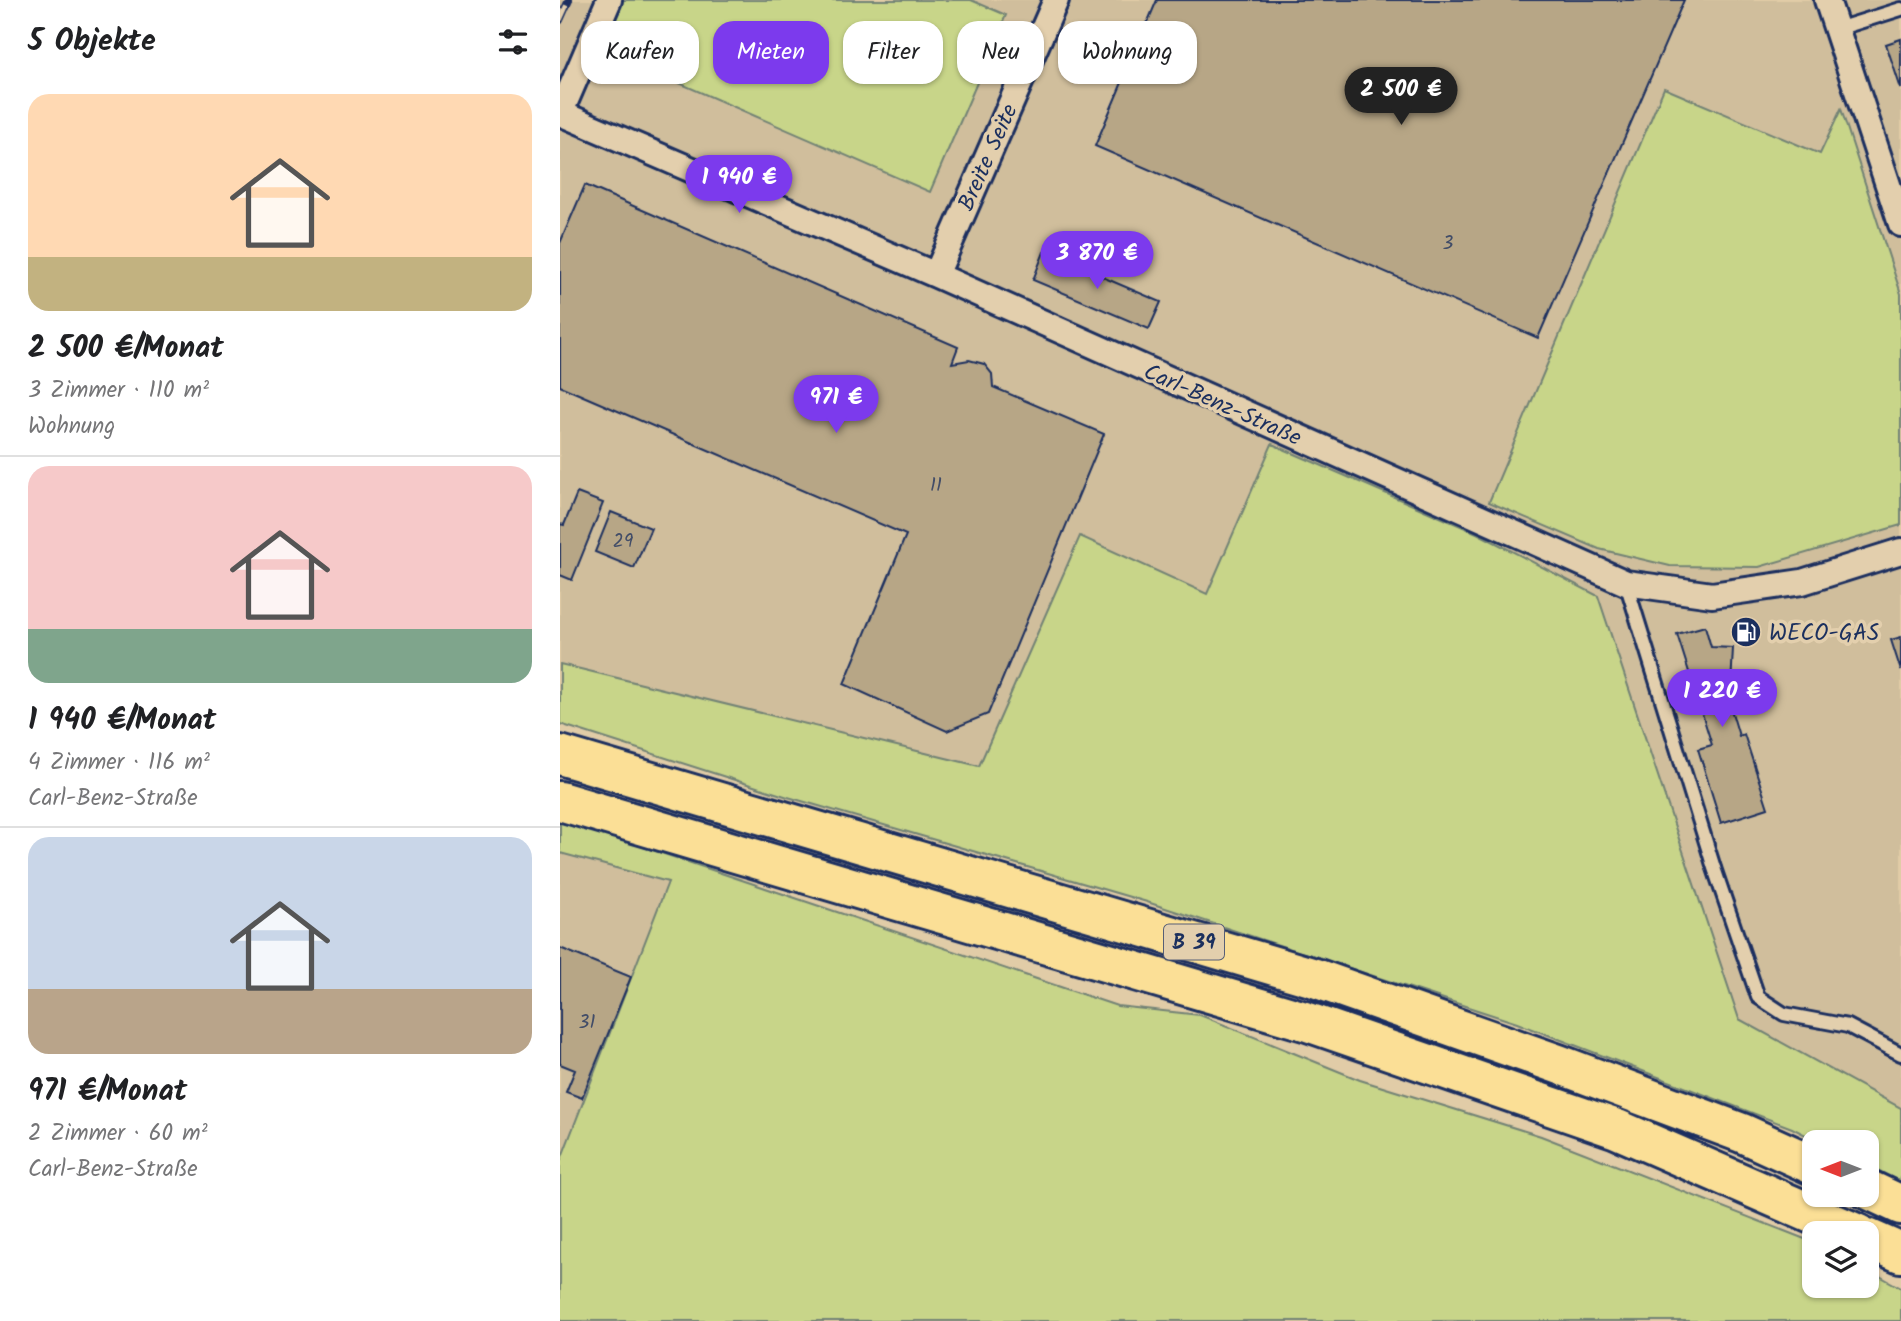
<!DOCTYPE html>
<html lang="de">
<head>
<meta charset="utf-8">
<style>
	:root { --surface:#fff; --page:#f2f2f2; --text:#202124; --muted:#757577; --line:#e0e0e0; --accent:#7c3aed }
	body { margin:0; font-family:Kalam,sans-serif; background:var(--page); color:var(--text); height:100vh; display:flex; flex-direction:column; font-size:26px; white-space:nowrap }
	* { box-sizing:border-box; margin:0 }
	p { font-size:23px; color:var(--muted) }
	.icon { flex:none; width:38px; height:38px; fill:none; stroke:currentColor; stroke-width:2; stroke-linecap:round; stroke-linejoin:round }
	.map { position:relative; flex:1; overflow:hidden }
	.drawer { display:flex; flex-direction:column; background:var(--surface); width:560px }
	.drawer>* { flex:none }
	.hud { position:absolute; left:21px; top:21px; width:665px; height:63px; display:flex; gap:14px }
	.needle { width:46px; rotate:270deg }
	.fabs { position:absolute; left:1242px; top:1130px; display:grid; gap:14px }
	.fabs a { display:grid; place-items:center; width:77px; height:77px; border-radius:14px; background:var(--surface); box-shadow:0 2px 5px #0004; font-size:35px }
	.price { position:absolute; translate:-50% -60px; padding:0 16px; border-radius:24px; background:var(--accent); color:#fff; font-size:23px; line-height:46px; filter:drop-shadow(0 2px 4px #0008) }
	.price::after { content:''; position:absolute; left:50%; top:42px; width:21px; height:16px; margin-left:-10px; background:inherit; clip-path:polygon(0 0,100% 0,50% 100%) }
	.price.selected { background:#222; color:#fff }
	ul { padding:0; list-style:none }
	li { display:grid; align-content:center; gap:14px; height:371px; padding:0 28px }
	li+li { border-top:2px solid var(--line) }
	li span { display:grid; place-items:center; height:217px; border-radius:21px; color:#555 }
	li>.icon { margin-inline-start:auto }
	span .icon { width:126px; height:126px; fill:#fffc; stroke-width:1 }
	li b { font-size:30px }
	h2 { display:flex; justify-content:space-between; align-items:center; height:84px; padding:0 28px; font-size:30px }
	.pill { padding:0 24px; border-radius:21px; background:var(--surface); box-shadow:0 2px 5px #0004; font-size:24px; line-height:63px }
	.pill.selected { background:var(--accent); color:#fff }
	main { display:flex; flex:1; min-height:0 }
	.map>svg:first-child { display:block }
</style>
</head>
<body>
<main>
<section class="drawer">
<h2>5 Objekte<svg class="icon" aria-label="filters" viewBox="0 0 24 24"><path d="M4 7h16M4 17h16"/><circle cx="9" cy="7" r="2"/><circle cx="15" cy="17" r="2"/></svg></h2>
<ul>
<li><span style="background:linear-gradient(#ffd9b3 75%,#c2b280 0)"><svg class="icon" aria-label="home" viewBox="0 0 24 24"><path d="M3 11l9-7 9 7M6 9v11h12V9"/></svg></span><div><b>2 500 €/Monat</b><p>3 Zimmer · 110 m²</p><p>Wohnung</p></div></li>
<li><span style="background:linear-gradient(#f6c9c9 75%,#7fa58c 0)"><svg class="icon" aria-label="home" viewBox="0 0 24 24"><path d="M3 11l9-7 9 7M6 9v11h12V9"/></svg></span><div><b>1 940 €/Monat</b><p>4 Zimmer · 116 m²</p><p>Carl-Benz-Straße</p></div></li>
<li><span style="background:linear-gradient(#c9d6e8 70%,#b9a48a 0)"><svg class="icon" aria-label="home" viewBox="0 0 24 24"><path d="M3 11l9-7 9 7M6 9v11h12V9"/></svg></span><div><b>971 €/Monat</b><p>2 Zimmer · 60 m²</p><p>Carl-Benz-Straße</p></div></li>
</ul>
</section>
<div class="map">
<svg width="1341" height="1321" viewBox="0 0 1341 1321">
	<rect width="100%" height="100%" fill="#e1cca7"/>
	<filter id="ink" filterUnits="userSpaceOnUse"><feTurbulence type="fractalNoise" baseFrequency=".0143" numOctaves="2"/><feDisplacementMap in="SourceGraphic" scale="14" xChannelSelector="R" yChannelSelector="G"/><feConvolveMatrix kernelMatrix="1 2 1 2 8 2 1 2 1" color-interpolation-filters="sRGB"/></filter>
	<g filter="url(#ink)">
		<!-- built -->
		<path fill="#d0be9c" d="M0 0H1341V1108L1179 1019 1038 596 917 533 713 444 647 595 520 537 419 766 0 664Z
			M0 853 108 882 0 1162Z"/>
		<!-- green -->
		<path fill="#c8d589" stroke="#728274" stroke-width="2" d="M62 0H411L446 15 370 192 41 49Z
			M1104 88 1260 154 1281 109 1341 294V525L1199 567 1110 566 1039 549 929 502Z
			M712 444 917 533 1038 596 1179 1019 1341 1108V1182L1307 1165V1143H1261L1232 1128 957 1023 587 902 228 797 0 724V664L419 766 520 536 647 594Z
			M0 819 557 1006 640 1015 800 1080 981 1136 1255 1243V1286H1307V1269L1341 1288V1321H0V1162L108 882 0 853Z"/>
		<!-- building -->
		<path fill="#b7a686" stroke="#1b2f5e" stroke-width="2" d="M597 0H1124L978 338 535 146Z
			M1341 39V89L1326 44Z
			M25 185 398 347 392 363 409 360 424 364 432 374 433 387 544 434 428 714 387 731 284 684 346 535 0 386V243Z
			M484 252 601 302 589 329 473 280Z
			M17 493 43 503 12 580 0 575V524L4 525Z
			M51 512 91 528 74 568 35 552Z
			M1145 626 1151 647 1173 648 1170 706 1179 736 1184 734 1208 808 1161 823 1138 749 1152 745 1117 634Z
			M1341 637V671L1331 640Z
			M0 948 71 977 22 1098 6 1092 15 1070 0 1064Z"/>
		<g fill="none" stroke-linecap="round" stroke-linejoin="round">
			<!-- service casing -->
			<g stroke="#1b2f5e" stroke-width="18">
				<path id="service" d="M1277 29 1341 9
					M1066 583 1154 868 1198 997 1224 1014 1288 1026 1341 1054"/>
			</g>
			<!-- minor casing -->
			<g stroke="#1b2f5e" stroke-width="30">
				<path id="minor" d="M1267 0 1341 224
					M0 113 376 275 1066 583 1152 595 1242 582 1341 551
					M0 114 49 0
					M376 275 496 0"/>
			</g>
			<!-- trunk casing -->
			<g stroke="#1b2f5e" stroke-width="44">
				<path id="trunk" d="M0 755 755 978 998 1064 1182 1133 1255 1166
					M0 801 748 1022 1057 1129 1298 1234
					M1307 1189 1341 1205
					M1307 1238 1341 1253"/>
			</g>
			<!-- service -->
			<use href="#service" stroke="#e3cfad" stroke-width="12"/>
			<!-- minor -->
			<use href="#minor" stroke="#e3cfad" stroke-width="24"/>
			<!-- trunk -->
			<use href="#trunk" stroke="#fbdf96" stroke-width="38"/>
			<!-- rail casing -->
			<g stroke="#1b2f5e" stroke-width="8">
				<path id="rail" d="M0 20 9 0"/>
			</g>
			<!-- rail -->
			<use href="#rail" stroke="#e3cfad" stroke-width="5" stroke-dasharray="16" stroke-linecap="butt"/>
		</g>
	</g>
	<!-- icons -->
	<defs>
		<g id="fuel-disc" transform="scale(1.575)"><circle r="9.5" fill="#1b2f5e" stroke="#e3cfad"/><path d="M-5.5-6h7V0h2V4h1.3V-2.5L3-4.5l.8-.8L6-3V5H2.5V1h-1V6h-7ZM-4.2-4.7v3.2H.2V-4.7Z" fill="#fff"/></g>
	</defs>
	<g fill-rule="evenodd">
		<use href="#fuel-disc" x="1186" y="632"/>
	</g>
	<g text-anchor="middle" stroke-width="7" stroke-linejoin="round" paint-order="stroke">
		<!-- number labels -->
		<g font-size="19" fill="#424d68">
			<text x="888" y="249">3</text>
			<text x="376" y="491">11</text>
			<text x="63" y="547">29</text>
			<text x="27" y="1028">31</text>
		</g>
		<!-- shield labels -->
		<rect fill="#e3cfad" stroke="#575f76" stroke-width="2" x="604" y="924.5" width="60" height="35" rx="5"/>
		<g font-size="21" font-weight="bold" fill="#1b2f5e">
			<text x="634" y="949">B 39</text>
		</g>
		<!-- street labels -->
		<g font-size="23" fill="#1b2f5e" stroke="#e3cfad">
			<text transform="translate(427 157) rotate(-66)" y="8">Breite Seite</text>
			<text transform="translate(663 404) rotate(24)" y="8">Carl-Benz-Straße</text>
		</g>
		<!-- poi labels -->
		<g font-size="23" fill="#1b2f5e" stroke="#e3cfad" text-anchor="start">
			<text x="1209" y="640">WECO-GAS</text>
		</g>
	</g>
</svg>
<div class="fabs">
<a><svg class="needle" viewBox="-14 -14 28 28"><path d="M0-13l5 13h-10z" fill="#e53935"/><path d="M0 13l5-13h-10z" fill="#757577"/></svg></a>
<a><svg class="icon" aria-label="layers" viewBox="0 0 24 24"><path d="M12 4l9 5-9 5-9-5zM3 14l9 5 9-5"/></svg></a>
</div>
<b class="price selected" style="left:841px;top:127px">2 500 €</b>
<b class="price" style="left:179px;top:215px">1 940 €</b>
<b class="price" style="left:537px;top:291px">3 870 €</b>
<b class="price" style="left:276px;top:435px">971 €</b>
<b class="price" style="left:1162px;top:729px">1 220 €</b>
<div class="hud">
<a class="pill">Kaufen</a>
<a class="pill selected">Mieten</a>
<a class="pill">Filter</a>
<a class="pill">Neu</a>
<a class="pill">Wohnung</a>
</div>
</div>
</main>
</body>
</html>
